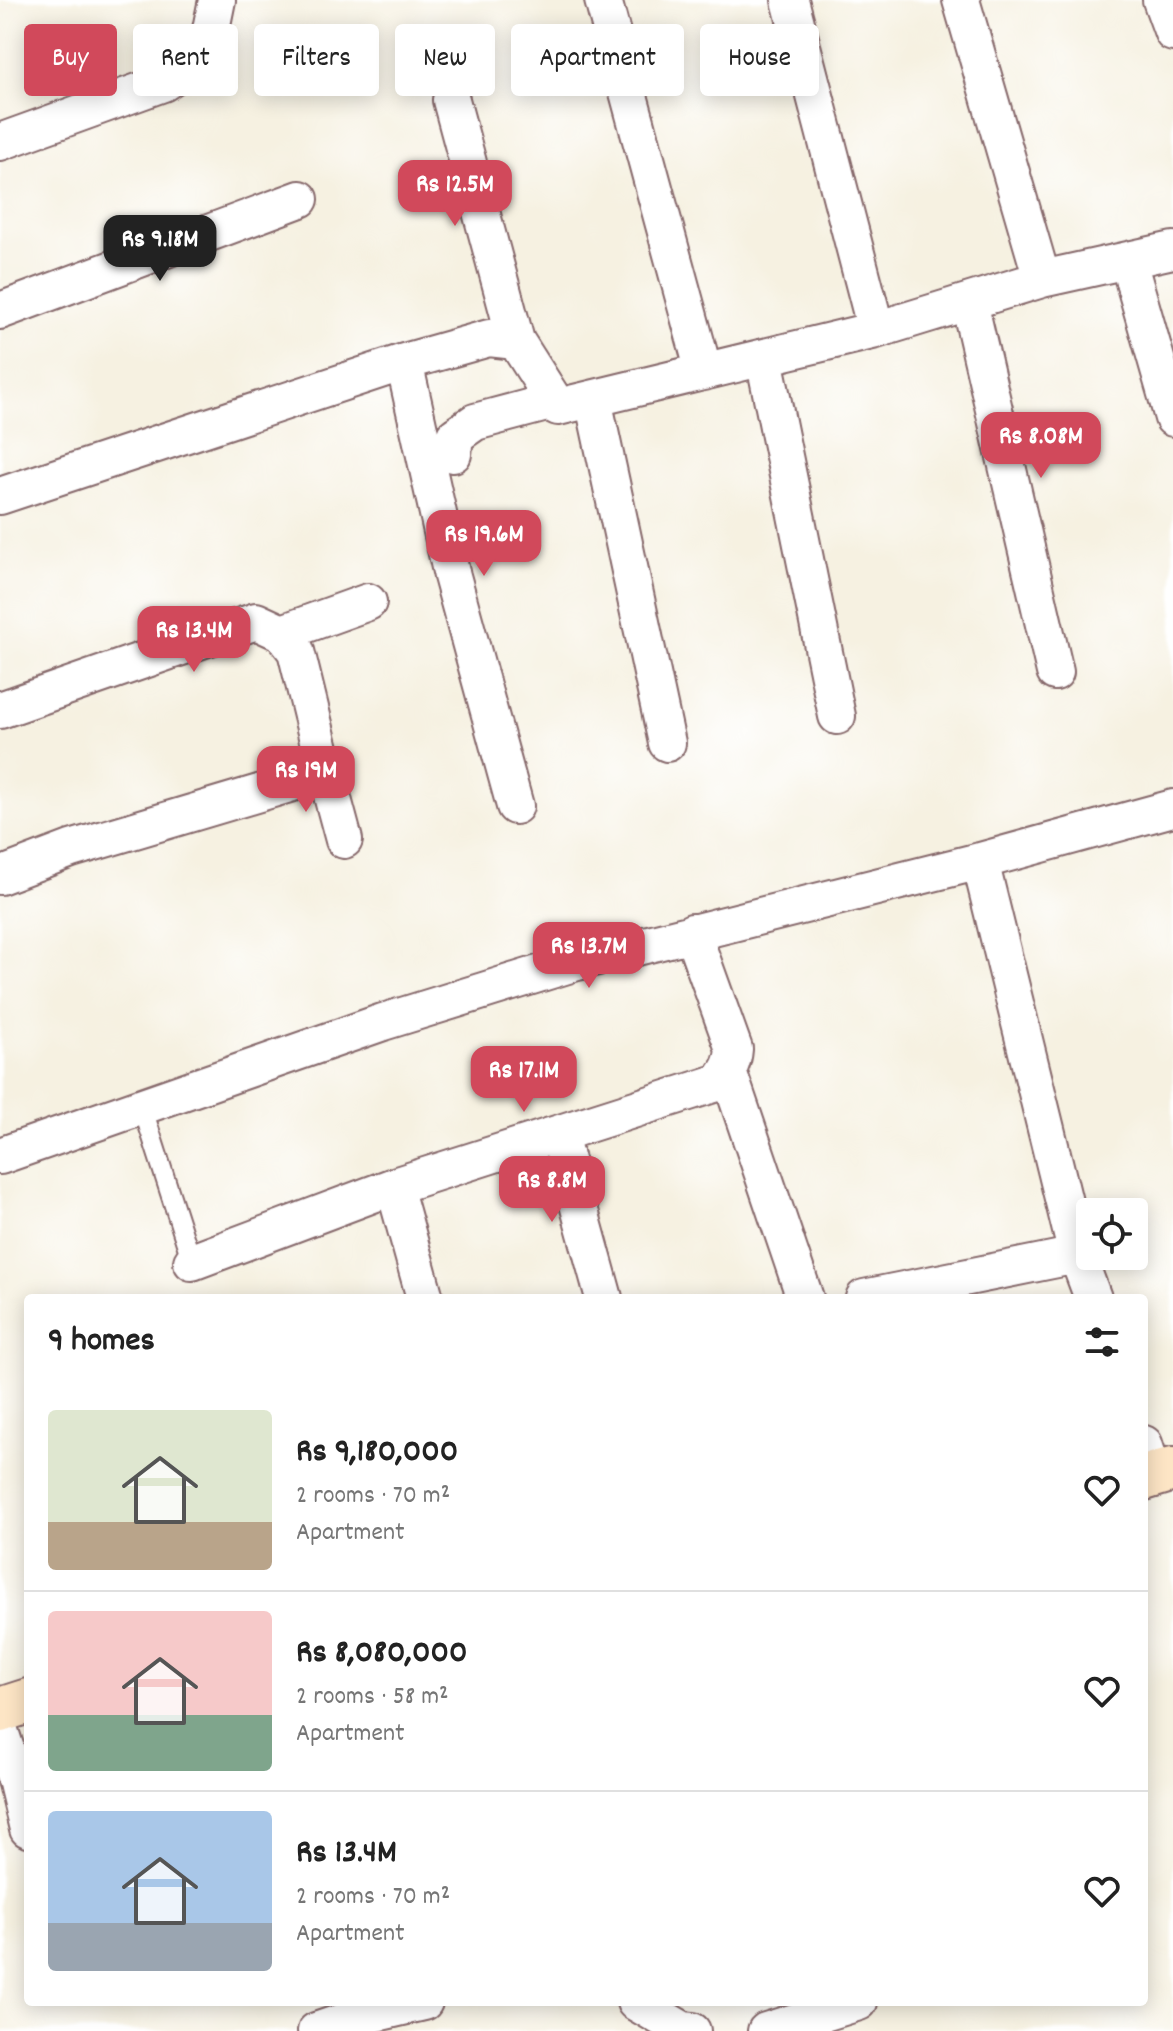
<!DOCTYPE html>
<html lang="en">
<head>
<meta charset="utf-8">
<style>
	:root { --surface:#fff; --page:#f2f2f2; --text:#222; --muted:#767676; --line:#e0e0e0; --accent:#d1495b }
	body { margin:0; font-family:Dekko,sans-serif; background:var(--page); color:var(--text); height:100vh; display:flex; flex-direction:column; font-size:30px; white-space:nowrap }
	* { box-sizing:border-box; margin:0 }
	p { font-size:26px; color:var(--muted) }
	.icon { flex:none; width:44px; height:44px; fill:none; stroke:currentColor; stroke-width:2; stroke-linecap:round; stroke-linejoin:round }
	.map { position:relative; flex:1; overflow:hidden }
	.panel { position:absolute; left:24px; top:1294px; width:1124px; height:712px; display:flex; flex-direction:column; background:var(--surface); border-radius:8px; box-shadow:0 4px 20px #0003 }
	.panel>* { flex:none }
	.top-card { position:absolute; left:24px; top:24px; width:1126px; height:72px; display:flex; gap:16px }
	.fabs { position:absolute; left:1076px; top:1198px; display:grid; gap:16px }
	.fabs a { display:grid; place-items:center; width:72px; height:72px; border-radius:8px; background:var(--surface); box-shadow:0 4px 20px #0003; font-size:40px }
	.price { position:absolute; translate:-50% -68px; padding:0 18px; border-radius:16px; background:var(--accent); color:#fff; font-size:26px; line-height:52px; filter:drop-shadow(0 2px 4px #0008) }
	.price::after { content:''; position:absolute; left:50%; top:48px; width:24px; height:18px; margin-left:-12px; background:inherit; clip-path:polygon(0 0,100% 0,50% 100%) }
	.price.active { background:#222; color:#fff }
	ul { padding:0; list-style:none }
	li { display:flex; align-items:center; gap:24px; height:200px; padding:0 24px }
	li+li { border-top:2px solid var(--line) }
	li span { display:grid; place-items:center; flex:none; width:224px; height:160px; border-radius:8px; color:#555 }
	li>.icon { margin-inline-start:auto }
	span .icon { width:96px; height:96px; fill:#fffc; stroke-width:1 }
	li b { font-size:34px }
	h2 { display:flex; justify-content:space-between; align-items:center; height:96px; padding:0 24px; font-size:34px }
	.tag { padding:0 28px; border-radius:8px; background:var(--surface); box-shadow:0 4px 20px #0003; font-size:28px; line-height:72px }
	.tag.active { background:var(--accent); color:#fff }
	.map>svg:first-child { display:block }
</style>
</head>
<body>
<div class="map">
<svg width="1173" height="2031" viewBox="0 0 1173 2031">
	<rect width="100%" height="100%" fill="#fff"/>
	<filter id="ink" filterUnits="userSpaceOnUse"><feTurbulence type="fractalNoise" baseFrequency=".0125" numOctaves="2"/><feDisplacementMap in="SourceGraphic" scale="16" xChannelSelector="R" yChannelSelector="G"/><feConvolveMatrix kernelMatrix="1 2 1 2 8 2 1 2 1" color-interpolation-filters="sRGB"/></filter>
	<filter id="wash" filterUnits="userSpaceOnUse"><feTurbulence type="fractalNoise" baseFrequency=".006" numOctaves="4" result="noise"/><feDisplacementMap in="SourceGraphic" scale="32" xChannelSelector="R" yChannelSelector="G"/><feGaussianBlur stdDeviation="1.8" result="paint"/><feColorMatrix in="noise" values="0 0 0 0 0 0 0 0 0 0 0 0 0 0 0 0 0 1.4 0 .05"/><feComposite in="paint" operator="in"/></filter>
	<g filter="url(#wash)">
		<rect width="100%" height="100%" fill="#f6f1e1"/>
	</g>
	<g filter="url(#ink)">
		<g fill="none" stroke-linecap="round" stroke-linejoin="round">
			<!-- lane casing -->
			<g stroke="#86686b" stroke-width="22">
				<path id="lane" d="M142 1106 192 1262"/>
			</g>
			<!-- street casing -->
			<g stroke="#86686b" stroke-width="40">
				<path id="street" d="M603 0 704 372
					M790 0 876 330
					M961 0 1042 279
					M1161 0 1173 33
					M451 100 516 341
					M0 142 163 83 206 54 217 0
					M1128 261 1173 418
					M969 302 1055 672
					M0 311 300 199
					M764 358 837 716
					M404 362 452 576 515 806
					M593 399 667 743
					M453 454 455 436 475 422 554 401
					M0 496 404 362 489 338 516 341 558 407 876 330 1042 279 1173 250
					M0 710 256 621 282 633 368 602
					M326 773 344 840
					M980 861 1077 1255 1093 1298
					M0 876 71 849 326 773 296 651 282 633
					M728 1071 805 1298
					M559 1135 604 1298
					M0 1156 383 1022 577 962 980 861 1173 808
					M192 1262 394 1186
					M425 1298 394 1186 720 1082C728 1071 733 1063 734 1049L692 932
					M864 1298 1077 1255
					M1144 1444 1154 1475
					M0 1731 17 1783 28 1829
					M635 2002 683 2030 692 2031
					M351 2019 424 2002
					M316 2031 351 2019 356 2031
					M766 2031 859 2002"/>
			</g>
			<!-- secondary casing -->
			<g stroke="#86686b" stroke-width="48">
				<path id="secondary" d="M1144 1478 1173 1469
					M0 1710 28 1701"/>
			</g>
			<!-- lane -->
			<use href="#lane" stroke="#fff" stroke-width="18"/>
			<!-- street -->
			<use href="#street" stroke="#fff" stroke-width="36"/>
			<!-- secondary -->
			<use href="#secondary" stroke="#fde5c5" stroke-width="44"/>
		</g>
	</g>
</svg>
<div class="fabs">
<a><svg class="icon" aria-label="locate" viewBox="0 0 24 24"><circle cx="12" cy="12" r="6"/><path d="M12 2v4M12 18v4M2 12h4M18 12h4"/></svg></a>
</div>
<b class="price" style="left:455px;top:228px">Rs 12.5M</b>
<b class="price active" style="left:160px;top:283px">Rs 9.18M</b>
<b class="price" style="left:1041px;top:480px">Rs 8.08M</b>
<b class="price" style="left:484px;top:578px">Rs 19.6M</b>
<b class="price" style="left:194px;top:674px">Rs 13.4M</b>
<b class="price" style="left:306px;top:814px">Rs 19M</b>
<b class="price" style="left:589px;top:990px">Rs 13.7M</b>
<b class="price" style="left:524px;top:1114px">Rs 17.1M</b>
<b class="price" style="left:552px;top:1224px">Rs 8.8M</b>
<div class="top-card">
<a class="tag active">Buy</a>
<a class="tag">Rent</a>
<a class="tag">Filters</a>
<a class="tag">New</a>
<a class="tag">Apartment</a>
<a class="tag">House</a>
</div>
<section class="panel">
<h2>9 homes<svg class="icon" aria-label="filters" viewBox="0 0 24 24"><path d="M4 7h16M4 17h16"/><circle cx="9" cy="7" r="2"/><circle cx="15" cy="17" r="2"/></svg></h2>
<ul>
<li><span style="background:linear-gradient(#dfe7d0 70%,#b9a48a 0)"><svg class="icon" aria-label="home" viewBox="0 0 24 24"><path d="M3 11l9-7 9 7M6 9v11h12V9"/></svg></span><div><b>Rs 9,180,000</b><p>2 rooms · 70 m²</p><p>Apartment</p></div><svg class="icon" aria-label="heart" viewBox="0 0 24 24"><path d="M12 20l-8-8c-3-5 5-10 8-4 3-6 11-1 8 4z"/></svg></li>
<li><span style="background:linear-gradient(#f6c9c9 65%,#7fa58c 0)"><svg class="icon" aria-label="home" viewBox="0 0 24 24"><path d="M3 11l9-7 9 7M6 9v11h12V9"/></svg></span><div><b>Rs 8,080,000</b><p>2 rooms · 58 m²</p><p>Apartment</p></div><svg class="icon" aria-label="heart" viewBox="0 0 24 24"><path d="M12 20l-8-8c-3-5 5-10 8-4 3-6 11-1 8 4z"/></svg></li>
<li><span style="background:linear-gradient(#a9c7e8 70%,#9aa5b1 0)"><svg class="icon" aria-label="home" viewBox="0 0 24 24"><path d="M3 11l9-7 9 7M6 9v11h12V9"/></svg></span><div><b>Rs 13.4M</b><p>2 rooms · 70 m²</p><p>Apartment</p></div><svg class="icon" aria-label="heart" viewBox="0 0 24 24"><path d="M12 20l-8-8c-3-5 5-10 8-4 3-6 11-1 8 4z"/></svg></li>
</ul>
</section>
</div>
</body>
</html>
